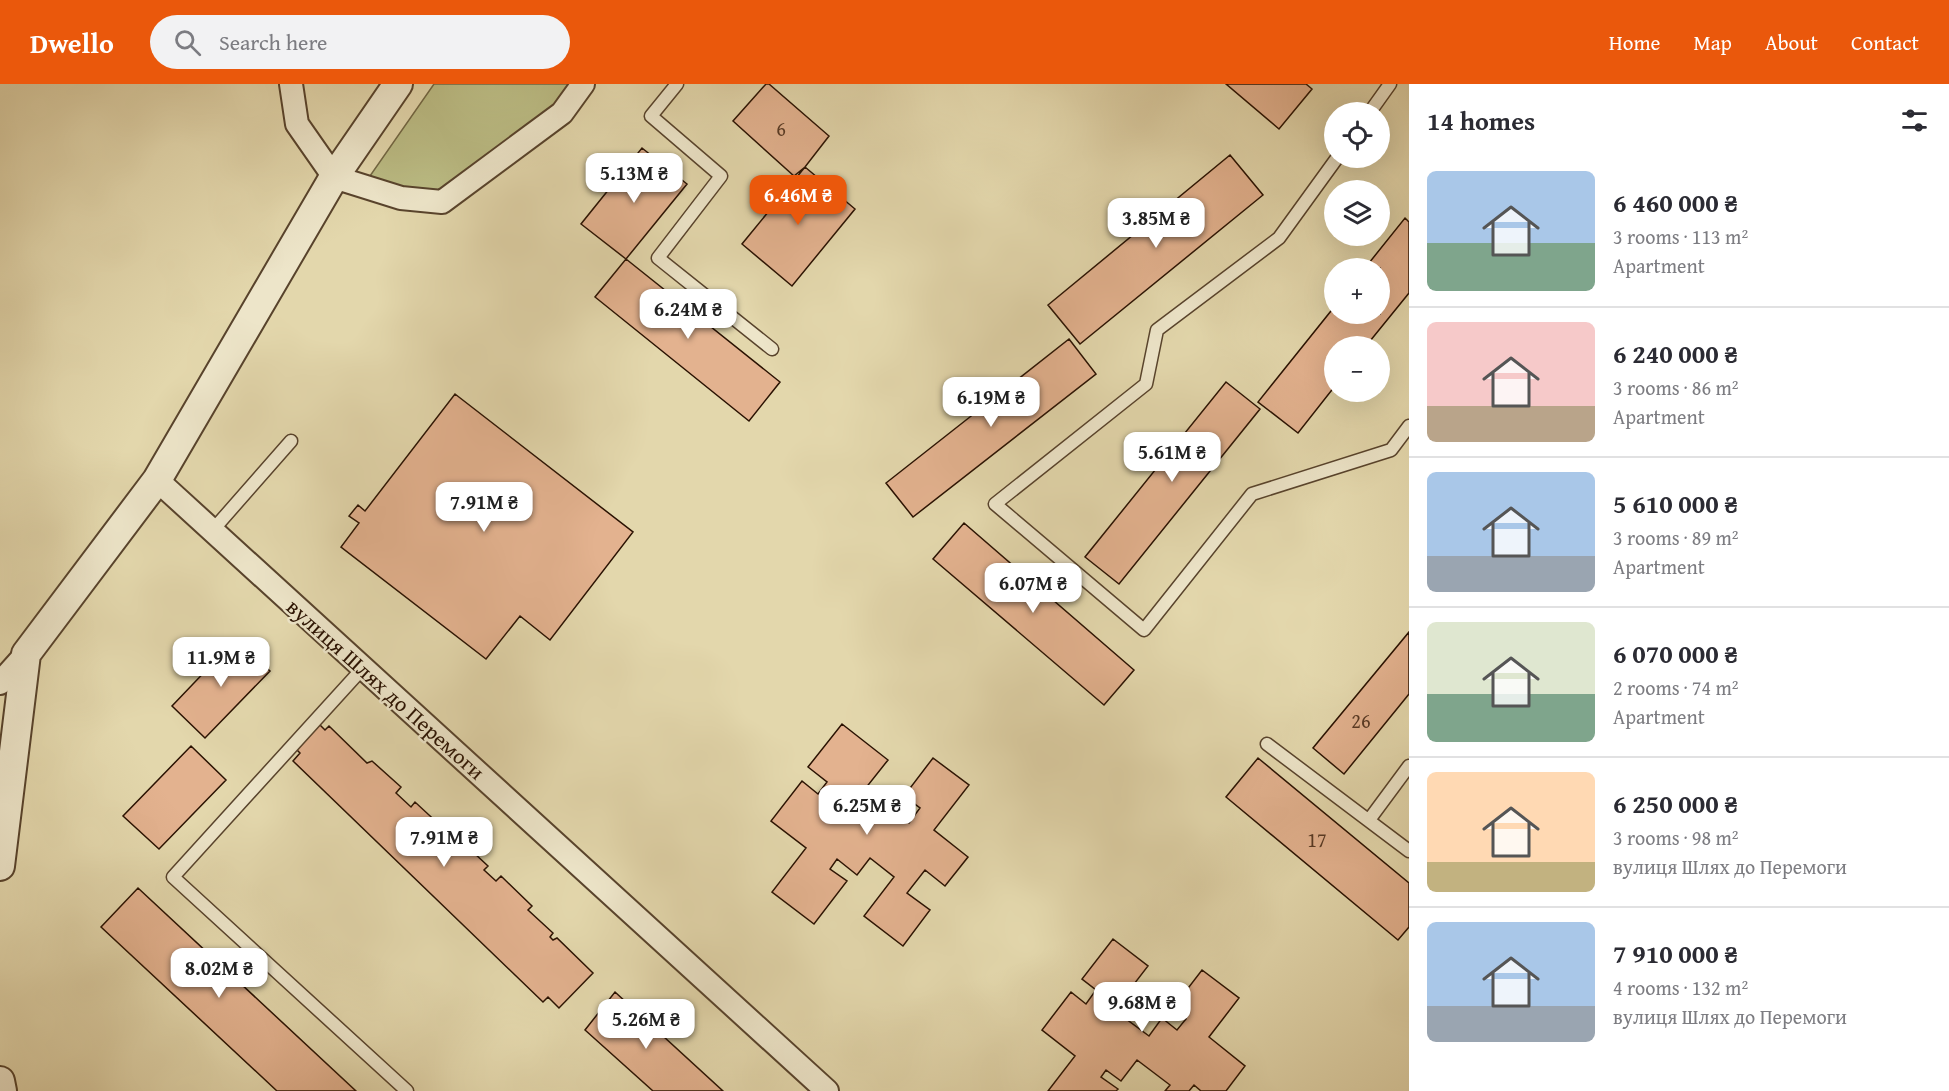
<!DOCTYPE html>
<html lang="en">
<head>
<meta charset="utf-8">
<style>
	:root { --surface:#fff; --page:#f2f2f3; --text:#2b2b33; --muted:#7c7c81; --line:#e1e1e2; --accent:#ea580c }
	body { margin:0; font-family:"Gentium Book Plus",serif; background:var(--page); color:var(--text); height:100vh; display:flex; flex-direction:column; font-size:22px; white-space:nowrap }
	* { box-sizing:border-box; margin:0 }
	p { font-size:20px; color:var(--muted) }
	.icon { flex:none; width:33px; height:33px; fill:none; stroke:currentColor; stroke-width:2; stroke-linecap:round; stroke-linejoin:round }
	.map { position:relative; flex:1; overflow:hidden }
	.side { display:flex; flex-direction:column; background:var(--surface); width:540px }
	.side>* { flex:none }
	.tools { position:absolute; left:1324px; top:18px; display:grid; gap:12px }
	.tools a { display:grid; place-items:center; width:66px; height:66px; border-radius:50%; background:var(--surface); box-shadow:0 6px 24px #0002; font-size:30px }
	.price { position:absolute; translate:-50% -51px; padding:0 14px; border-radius:12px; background:#fff; color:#222; font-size:20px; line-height:39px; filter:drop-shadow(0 2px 3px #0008) }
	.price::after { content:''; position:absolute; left:50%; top:36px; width:18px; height:14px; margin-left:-9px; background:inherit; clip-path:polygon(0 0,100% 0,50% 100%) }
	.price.on { background:var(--accent); color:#fff }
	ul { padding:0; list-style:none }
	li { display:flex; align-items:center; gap:18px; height:150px; padding:0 18px }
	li+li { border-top:2px solid var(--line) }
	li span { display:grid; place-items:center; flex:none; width:168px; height:120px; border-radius:9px; color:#555 }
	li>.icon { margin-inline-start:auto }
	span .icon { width:72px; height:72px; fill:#fffc; stroke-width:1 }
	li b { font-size:26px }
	h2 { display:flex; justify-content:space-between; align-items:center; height:72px; padding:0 18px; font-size:26px }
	header { display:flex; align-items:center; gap:36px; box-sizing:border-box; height:84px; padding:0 30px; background:var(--accent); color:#fff }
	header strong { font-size:28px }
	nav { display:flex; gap:33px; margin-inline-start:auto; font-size:21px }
	.search { width:420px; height:54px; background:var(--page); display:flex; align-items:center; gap:15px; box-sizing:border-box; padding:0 21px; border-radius:33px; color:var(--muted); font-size:22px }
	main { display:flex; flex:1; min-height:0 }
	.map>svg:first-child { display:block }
</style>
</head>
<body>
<header>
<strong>Dwello</strong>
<div class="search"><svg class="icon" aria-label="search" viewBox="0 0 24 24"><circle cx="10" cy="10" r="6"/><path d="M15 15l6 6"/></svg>Search here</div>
<nav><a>Home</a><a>Map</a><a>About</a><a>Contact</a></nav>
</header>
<main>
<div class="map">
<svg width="1409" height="1007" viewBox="0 0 1409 1007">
	<rect width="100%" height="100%" fill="#e3d7ac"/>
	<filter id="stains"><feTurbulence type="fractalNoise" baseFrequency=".00333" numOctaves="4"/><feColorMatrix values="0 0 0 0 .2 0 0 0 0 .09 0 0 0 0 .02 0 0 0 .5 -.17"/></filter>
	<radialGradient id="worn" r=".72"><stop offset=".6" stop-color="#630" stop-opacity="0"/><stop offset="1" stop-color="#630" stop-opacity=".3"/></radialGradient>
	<!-- green -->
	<path fill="#bbbc84" stroke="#726743" stroke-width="1.5" d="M434 0H583L442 118 363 102Z"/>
	<!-- building -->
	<path fill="#e3b28f" stroke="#2a1202" stroke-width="1.5" d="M766 0H769L829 52 805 83 794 92 733 37Z
		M1226 0H1306L1312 5 1279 45Z
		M642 64 687 100 626 175 581 140Z
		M1230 71 1263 111 1080 260 1048 221Z
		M805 83 855 125 792 202 742 160Z
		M1405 134 1409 138V209L1366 262H1335V302L1298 349 1258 318 1335 222V230H1380V184H1365Z
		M626 175 780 298 749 337 595 213Z
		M1069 255 1096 290 913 433 886 399Z
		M1226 298 1260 325 1119 500 1085 473Z
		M455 310 633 448 550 556 520 532 486 575 341 463 359 439 349 432 358 421 365 427Z
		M964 439 1134 586 1104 621 933 475Z
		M1409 548V610L1344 690 1313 664Z
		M236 555 270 587 205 654 172 622Z
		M319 640 325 646 329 642 367 679 372 677 401 703 396 709 411 723 415 718 442 743 439 747 453 761 459 755 488 782 484 786 496 797 501 792 532 822 528 826 553 849 550 853 553 856 557 854 593 889 559 924 548 913 543 918 293 677 300 669 295 664Z
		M842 640 888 676 853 720 878 739 890 724 909 739 920 724 904 712 933 674 969 701 934 746 968 773 945 802 925 786 907 809 930 826 903 862 864 832 894 793 870 774 857 791 837 775 830 785 847 797 814 840 772 808 806 764 771 737 802 697 818 710 827 698 808 683Z
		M191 662 226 696 159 765 123 732Z
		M1258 674 1409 799V843L1398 856 1226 713Z
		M138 804 356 1007H277L101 843Z
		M1113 855 1148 882 1114 926 1149 952 1162 934 1177 946 1186 935 1172 925 1202 886 1239 914 1209 953 1245 982 1226 1007H1201L1194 1001 1189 1007H1165L1170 1001 1137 976 1121 997 1106 986 1101 993 1118 1005 1116 1007H1048L1075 972 1042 946 1071 908 1086 920 1096 906 1082 895Z
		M615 908 723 1007H653L585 946Z"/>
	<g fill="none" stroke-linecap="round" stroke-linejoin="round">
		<!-- service casing -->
		<g stroke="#58432c" stroke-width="15">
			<path id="service" d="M677 0 651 32 721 92 658 174 772 265
				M1370 28 1390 0
				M1337 74 1279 154 1157 246 1146 300 995 420 1144 546 1252 410 1391 366 1409 342
				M212 447 291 357
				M363 584 173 793 407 1007
				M1267 660 1409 767
				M1369 736 1409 682"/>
		</g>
		<!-- minor casing -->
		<g stroke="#58432c" stroke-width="26">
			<path id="minor" d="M291 0 297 40 334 93 401 114 442 118 562 29 583 0
				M157 396 827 1007
				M0 599 26 570"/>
		</g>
		<!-- tertiary casing -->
		<g stroke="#58432c" stroke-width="32">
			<path id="tertiary" d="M0 782 26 570 157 396 334 93 398 0
				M0 997 2 1007"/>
		</g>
		<!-- service -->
		<use href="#service" stroke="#ede5c9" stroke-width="12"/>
		<!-- minor -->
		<use href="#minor" stroke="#ede5c9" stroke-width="22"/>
		<!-- tertiary -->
		<use href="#tertiary" stroke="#ede5c9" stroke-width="28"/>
	</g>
	<g text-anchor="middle" stroke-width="5" stroke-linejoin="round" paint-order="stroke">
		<!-- number labels -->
		<g font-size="20" fill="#583a25">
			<text x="781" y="52">6</text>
			<text x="1361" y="644">26</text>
			<text x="1317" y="763">17</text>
		</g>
		<!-- street labels -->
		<g font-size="22" fill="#2a1202" stroke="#ede5c9">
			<text transform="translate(386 605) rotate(42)" y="8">вулиця Шлях до Перемоги</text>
		</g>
	</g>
	<rect width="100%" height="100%" filter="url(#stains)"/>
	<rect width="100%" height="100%" fill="url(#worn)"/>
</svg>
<div class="tools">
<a><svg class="icon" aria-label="locate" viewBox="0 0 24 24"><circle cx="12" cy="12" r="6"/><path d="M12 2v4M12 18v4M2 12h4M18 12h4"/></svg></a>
<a><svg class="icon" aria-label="layers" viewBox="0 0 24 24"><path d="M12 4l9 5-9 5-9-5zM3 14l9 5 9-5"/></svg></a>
<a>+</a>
<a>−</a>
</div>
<b class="price" style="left:634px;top:120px">5.13M ₴</b>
<b class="price on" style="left:798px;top:142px">6.46M ₴</b>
<b class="price" style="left:1156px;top:165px">3.85M ₴</b>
<b class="price" style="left:688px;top:256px">6.24M ₴</b>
<b class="price" style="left:991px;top:344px">6.19M ₴</b>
<b class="price" style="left:1172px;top:399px">5.61M ₴</b>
<b class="price" style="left:484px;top:449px">7.91M ₴</b>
<b class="price" style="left:1033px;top:530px">6.07M ₴</b>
<b class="price" style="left:221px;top:604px">11.9M ₴</b>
<b class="price" style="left:867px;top:752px">6.25M ₴</b>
<b class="price" style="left:444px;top:784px">7.91M ₴</b>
<b class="price" style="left:219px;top:915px">8.02M ₴</b>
<b class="price" style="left:1142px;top:949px">9.68M ₴</b>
<b class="price" style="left:646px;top:966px">5.26M ₴</b>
</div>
<section class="side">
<h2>14 homes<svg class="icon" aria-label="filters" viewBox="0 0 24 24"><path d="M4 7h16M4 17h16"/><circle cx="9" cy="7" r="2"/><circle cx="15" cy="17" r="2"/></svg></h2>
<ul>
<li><span style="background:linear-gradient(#a9c7e8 60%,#7fa58c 0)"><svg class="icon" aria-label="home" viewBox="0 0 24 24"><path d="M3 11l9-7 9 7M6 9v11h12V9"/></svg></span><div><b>6 460 000 ₴</b><p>3 rooms · 113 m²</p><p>Apartment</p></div></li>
<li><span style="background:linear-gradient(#f6c9c9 70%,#b9a48a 0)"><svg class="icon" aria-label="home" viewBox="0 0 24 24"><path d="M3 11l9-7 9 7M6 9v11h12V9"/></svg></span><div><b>6 240 000 ₴</b><p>3 rooms · 86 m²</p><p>Apartment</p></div></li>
<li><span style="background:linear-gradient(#a9c7e8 70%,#9aa5b1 0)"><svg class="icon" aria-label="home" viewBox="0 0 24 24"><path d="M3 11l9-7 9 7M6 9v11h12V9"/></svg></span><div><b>5 610 000 ₴</b><p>3 rooms · 89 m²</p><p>Apartment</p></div></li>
<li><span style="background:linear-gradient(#dfe7d0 60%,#7fa58c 0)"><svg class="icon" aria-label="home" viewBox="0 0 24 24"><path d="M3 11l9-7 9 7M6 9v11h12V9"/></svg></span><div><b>6 070 000 ₴</b><p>2 rooms · 74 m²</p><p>Apartment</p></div></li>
<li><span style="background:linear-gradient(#ffd9b3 75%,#c2b280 0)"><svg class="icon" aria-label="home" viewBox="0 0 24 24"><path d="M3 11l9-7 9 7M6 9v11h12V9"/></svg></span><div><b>6 250 000 ₴</b><p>3 rooms · 98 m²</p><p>вулиця Шлях до Перемоги</p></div></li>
<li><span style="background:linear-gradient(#a9c7e8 70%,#9aa5b1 0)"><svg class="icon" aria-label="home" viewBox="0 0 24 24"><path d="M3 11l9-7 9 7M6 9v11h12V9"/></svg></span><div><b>7 910 000 ₴</b><p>4 rooms · 132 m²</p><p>вулиця Шлях до Перемоги</p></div></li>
</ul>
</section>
</main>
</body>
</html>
